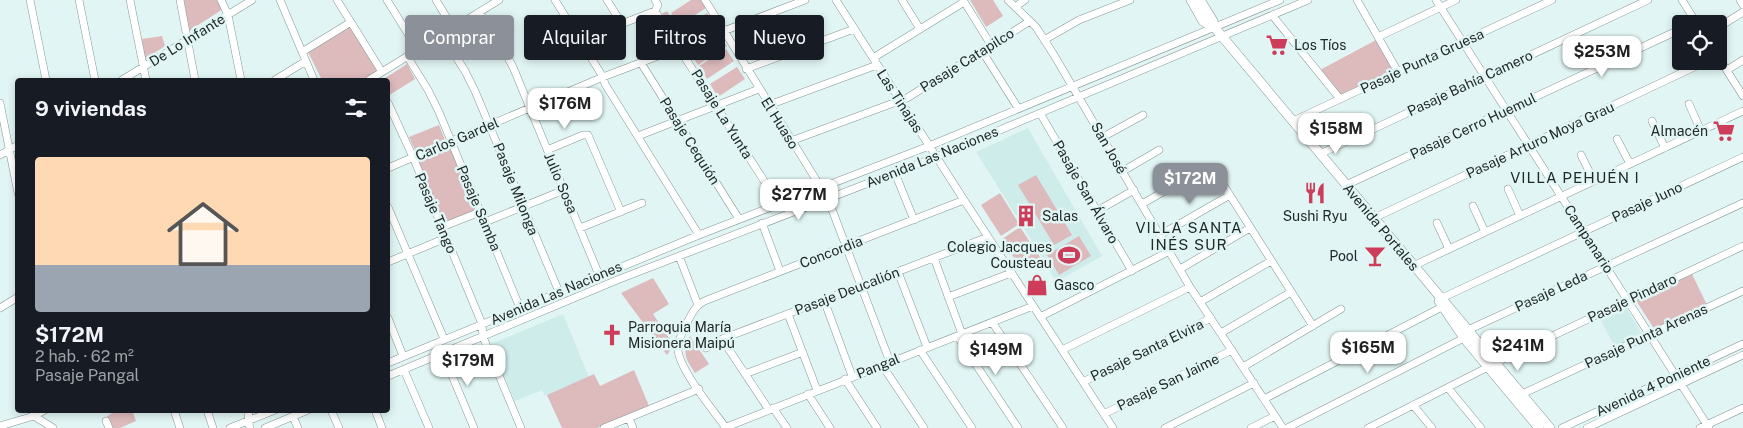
<!DOCTYPE html>
<html lang="es">
<head>
<meta charset="utf-8">
<style>
	:root { --surface:#171b24; --page:#20242c; --text:#f1f3f6; --muted:#9ea1a6; --line:#363941; --accent:#8c9099 }
	body { margin:0; font-family:"Public Sans",sans-serif; background:var(--page); color:var(--text); height:100vh; display:flex; flex-direction:column; font-size:19px; white-space:nowrap }
	* { box-sizing:border-box; margin:0 }
	p { font-size:16px; color:var(--muted) }
	.icon { flex:none; width:28px; height:28px; fill:none; stroke:currentColor; stroke-width:2; stroke-linecap:round; stroke-linejoin:round }
	.map { position:relative; flex:1; overflow:hidden }
	.drawer { position:absolute; left:15px; top:78px; width:375px; height:335px; display:flex; flex-direction:column; background:var(--surface); border-radius:5px; box-shadow:0 2px 8px #0003 }
	.drawer>* { flex:none }
	.hud { position:absolute; left:405px; top:15px; width:475px; height:45px; display:flex; gap:10px }
	.controls { position:absolute; left:1672px; top:15px; display:grid; gap:10px }
	.controls a { display:grid; place-items:center; width:55px; height:55px; border-radius:5px; background:var(--surface); box-shadow:0 2px 8px #0003; font-size:25px }
	.price { position:absolute; translate:-50% -42px; padding:0 11px; border-radius:10px; background:#fff; color:#222; font-size:16px; line-height:32px; filter:drop-shadow(0 1px 2px #0008) }
	.price::after { content:''; position:absolute; left:50%; top:30px; width:15px; height:11px; margin-left:-8px; background:inherit; clip-path:polygon(0 0,100% 0,50% 100%) }
	.price.active { background:var(--accent); color:#fff }
	ul { padding:0; list-style:none }
	li { display:grid; align-content:center; gap:10px; height:265px; padding:0 20px }
	li+li { border-top:1px solid var(--line) }
	li span { display:grid; place-items:center; height:155px; border-radius:5px; color:#555 }
	li>.icon { margin-inline-start:auto }
	span .icon { width:90px; height:90px; fill:#fffc; stroke-width:1 }
	li b { font-size:21px }
	h2 { display:flex; justify-content:space-between; align-items:center; height:60px; padding:0 20px; font-size:21px }
	.chip { padding:0 18px; border-radius:5px; background:var(--surface); box-shadow:0 2px 8px #0003; font-size:18px; line-height:45px }
	.chip.active { background:var(--accent); color:#fff }
	.map>svg:first-child { display:block }
</style>
</head>
<body>
<div class="map">
<svg width="1743" height="428" viewBox="0 0 1743 428">
	<rect width="100%" height="100%" fill="#e1f6f4"/>
	<!-- built -->
	<path fill="#ceecea" d="M1028 128 1102 256 1056 282 1042 257 976 152Z
		M1624 305 1642 334 1615 347 1599 317Z
		M563 314 589 377 545 396 542 390 515 401 491 344Z"/>
	<!-- green -->
	<path fill="#ddbabc" d="M184 0H218L223 9 189 31Z
		M691 0H701L706 8 679 25 671 13Z
		M970 0H993L1003 16 986 27Z
		M667 11 680 31 707 13 719 30 681 44 662 14Z
		M349 25 378 71 364 80H322L308 52Z
		M162 36 165 46 145 59 142 39Z
		M1376 40 1394 72 1341 97 1320 70Z
		M724 42 727 46 698 65 690 53Z
		M726 49 734 61 707 79 699 66Z
		M407 64 415 79 388 96V80H382Z
		M737 67 745 79 718 97 710 84Z
		M439 125 445 140 416 152 409 137Z
		M450 145 477 210 444 224 417 159Z
		M1036 175 1072 235 1054 245 1018 185Z
		M1000 193 1019 224 1001 236 981 205Z
		M1020 227 1040 257 1021 269 1002 239Z
		M1079 236 1091 256 1059 275 1047 255Z
		M1691 272 1707 305 1655 330 1635 299Z
		M653 278 669 304 653 314 674 345 667 355 621 293Z
		M690 336 709 364 695 373C685 358 682 353 690 336Z
		M634 370 649 406 597 428H562L547 395 594 374 600 386Z
		M117 410H132L136 421 120 428H112L106 417Z"/>
	<g fill="none" stroke-linecap="round" stroke-linejoin="round">
		<!-- minor casing -->
		<g stroke="#849795" stroke-width="8">
			<path id="minor" d="M30 0 46 80
				M79 0 95 80
				M130 0 146 80
				M180 0 195 80
				M221 0 228 15 241 80
				M280 0 314 80
				M337 0 382 72
				M387 0 418 50
				M436 0 453 28
				M555 0 603 77 605 84 699 235
				M607 0 622 24
				M705 0 828 199 890 362
				M836 0 964 200 1113 428
				M902 0 920 29
				M963 0 991 45
				M1008 0 1036 27 1054 55 1190 287 1283 428
				M1357 0 1398 72
				M1436 0 1709 428
				M1682 0 1697 24
				M1740 0 1743 5
				M1015 7 1025 0
				M655 11 779 204
				M655 11 658 5 655 0
				M479 12 501 45 513 67 599 275
				M1272 15 1340 99
				M1719 27 1743 12
				M442 35 465 71 475 91 559 292
				M1378 37 1456 0
				M580 40 655 11
				M1044 40 1079 20 1130 0
				M982 51 1018 108
				M302 52 351 22
				M407 56 428 90 439 112 520 308
				M873 58 964 2
				M1719 58 1743 96
				M641 63 739 219
				M746 69 854 29
				M1727 70 1743 60
				M122 80 252 0
				M275 80 306 61
				M369 80 499 0
				M0 103 18 193
				M388 103 413 157 482 324 483 337 521 428
				M1689 104 1701 131
				M769 105 877 65
				M1040 113 1132 271
				M1293 121 1552 0
				M1652 121 1665 148
				M638 136 759 89
				M1103 137 1143 115
				M1617 139 1630 164
				M791 141 907 98 1030 21
				M547 150 583 135H588L621 212
				M1320 154 1648 0
				M0 155 18 145
				M1581 155 1594 181
				M388 168 603 77 805 0
				M1123 171 1159 150
				M895 173 914 220
				M1346 185 1681 29
				M1508 189 1520 216
				M1142 204 1206 167H1212L1313 326
				M1473 206 1485 232
				M388 207 444 339
				M1097 211 1134 190
				M1374 218 1707 61
				M485 222 564 190
				M762 223 780 271
				M1437 223 1449 249
				M442 227 480 212
				M580 228 642 203
				M1160 235 1230 195
				M679 256 698 305
				M934 258 962 334
				M388 262 446 238
				M1413 266 1743 111
				M1180 269 1250 228
				M898 272 927 347
				M948 297 1011 273
				M1442 298 1743 157
				M824 300 852 376
				M1200 302 1271 261
				M0 308 18 297
				M788 314 817 390
				M1040 317 1170 251
				M388 318 403 356
				M992 322 1063 428
				M1468 330 1743 203
				M1221 333 1291 292
				M957 336 1018 428
				M722 339 769 410
				M706 348 722 339 988 237
				M920 350 972 428
				M1062 350 1190 287
				M443 354 474 428
				M388 363 699 235 929 146 1280 0
				M1495 363 1743 246
				M882 365 924 428
				M1243 367 1341 309
				M404 370 429 428
				M745 374 803 352
				M388 376 617 280 936 157 1308 0
				M845 379 877 428
				M1083 382 1211 318
				M1448 388 1481 428
				M808 394 830 428
				M1522 394 1743 291
				M1264 399 1442 307
				M1413 405 1432 428
				M773 408 787 428
				M33 410 34 416 53 428
				M174 410 180 428
				M207 410 213 428
				M249 410 248 421 250 428
				M331 410 339 428
				M375 410 382 428
				M1104 414 1232 350
				M293 417 298 428
				M629 418 633 428
				M106 421 109 428
				M0 426 34 416 45 410
				M230 428 275 410
				M265 428 308 410
				M604 428 699 389
				M724 428 1033 306
				M726 428C714 411 677 367 678 348 678 339 683 331 687 323 692 313 696 304 707 300L964 200
				M1165 428 1254 383
				M1251 428 1275 416
				M1287 428 1464 338
				M1368 428 1488 367
				M1562 428 1743 344
				M1587 428 1743 355
				M1700 428 1743 408"/>
		</g>
		<!-- major casing -->
		<g stroke="#849795" stroke-width="10">
			<path id="major" d="M1191 0 1203 21 1215 28
				M1200 0 1213 21 1215 28 1550 428
				M1439 301 1464 338 1539 428"/>
		</g>
		<!-- minor -->
		<use href="#minor" stroke="#fff" stroke-width="7"/>
		<!-- major -->
		<use href="#major" stroke="#fff" stroke-width="9"/>
	</g>
	<!-- icons -->
	<defs>
		<g id="supermarket-bare" transform="scale(1.725)"><path d="M-6-5.5h2.5l.6 2H6L4.5 2H-2.5L-4.4-4H-6ZM-1.5 3.2a1.3 1.3 0 1 0 .1 0ZM3 3.2a1.3 1.3 0 1 0 .1 0Z" fill="#cd3d59" stroke="#e1f6f4" stroke-width="2.5" paint-order="stroke"/></g>
		<g id="restaurant-bare" transform="scale(1.725)"><path d="M-5-6h1v4h1v-4h1v4h1v-4h1v5L-1.5 .5V6h-2V.5L-5-1ZM5-6V6H3V1.5H1.5Q1.5-4 5-6Z" fill="#cd3d59" stroke="#e1f6f4" stroke-width="2.5" paint-order="stroke"/></g>
		<g id="building-bare" transform="scale(1.725)"><path d="M-4-6H4V6H1V3H-1V6H-4ZM-2.5-4.3h1.7v1.8h-1.7ZM.8-4.3h1.7v1.8H.8ZM-2.5-1h1.7V.8h-1.7ZM.8-1h1.7V.8H.8Z" fill="#cd3d59" stroke="#e1f6f4" stroke-width="2.5" paint-order="stroke"/></g>
		<g id="stadium-bare" transform="scale(1.725)"><path d="M0-5a6.5 5 0 1 0 0 10a6.5 5 0 1 0 0-10ZM-3.5-1.8h7v3.6h-7Z" fill="#cd3d59" stroke="#e1f6f4" stroke-width="2.5" paint-order="stroke"/></g>
		<g id="bar-bare" transform="scale(1.725)"><path d="M-6-5H6L.8 .8V4.5H3.5V6h-7V4.5H-.8V.8Z" fill="#cd3d59" stroke="#e1f6f4" stroke-width="2.5" paint-order="stroke"/></g>
		<g id="shop-bare" transform="scale(1.725)"><path d="M-5-2.5h2.3a2.7 3.5 0 0 1 5.4 0H5L5.5 6h-11ZM-1.5-2.5h3a1.5 2.3 0 0 0-3 0Z" fill="#cd3d59" stroke="#e1f6f4" stroke-width="2.5" paint-order="stroke"/></g>
		<g id="church-bare" transform="scale(1.725)"><path d="M-1.2-6h2.4v3.5h3.3v2.4h-3.3V6h-2.4V-.1h-3.3v-2.4h3.3Z" fill="#cd3d59" stroke="#e1f6f4" stroke-width="2.5" paint-order="stroke"/></g>
	</defs>
	<g fill-rule="evenodd">
		<use href="#supermarket-bare" x="1277" y="45"/>
		<use href="#supermarket-bare" x="1724" y="131"/>
		<use href="#restaurant-bare" x="1315" y="193"/>
		<use href="#building-bare" x="1026" y="216"/>
		<use href="#stadium-bare" x="1069" y="255"/>
		<use href="#bar-bare" x="1375" y="256"/>
		<use href="#shop-bare" x="1037" y="285"/>
		<use href="#church-bare" x="612" y="335"/>
	</g>
	<g text-anchor="middle" stroke-width="5" stroke-linejoin="round" paint-order="stroke">
		<!-- street labels -->
		<g font-size="14" fill="#212928" stroke="#e1f6f4">
			<text transform="translate(187 40) rotate(-32)" y="5">De Lo Infante</text>
			<text transform="translate(967 60) rotate(-32)" y="5">Pasaje Catapilco</text>
			<text transform="translate(1422 61) rotate(-25)" y="5">Pasaje Punta Gruesa</text>
			<text transform="translate(1470 83) rotate(-25)" y="5">Pasaje Bahía Camero</text>
			<text transform="translate(900 101) rotate(57)" y="5">Las Tinajas</text>
			<text transform="translate(722 114) rotate(58)" y="5">Pasaje La Yunta</text>
			<text transform="translate(780 123) rotate(58)" y="5">El Huaso</text>
			<text transform="translate(1473 126) rotate(-25)" y="5">Pasaje Cerro Huemul</text>
			<text transform="translate(457 139) rotate(-23)" y="5">Carlos Gardel</text>
			<text transform="translate(1540 140) rotate(-25)" y="5">Pasaje Arturo Moya Grau</text>
			<text transform="translate(690 141) rotate(58)" y="5">Pasaje Cequión</text>
			<text transform="translate(1109 148) rotate(60)" y="5">San José</text>
			<text transform="translate(932 157) rotate(-22)" y="5">Avenida Las Naciones</text>
			<text transform="translate(561 183) rotate(67)" y="5">Julio Sosa</text>
			<text transform="translate(516 189) rotate(68)" y="5">Pasaje Milonga</text>
			<text transform="translate(1086 192) rotate(60)" y="5">Pasaje San Álvaro</text>
			<text transform="translate(1647 202) rotate(-25)" y="5">Pasaje Juno</text>
			<text transform="translate(479 208) rotate(67)" y="5">Pasaje Samba</text>
			<text transform="translate(436 213) rotate(67)" y="5">Pasaje Tango</text>
			<text transform="translate(1381 227) rotate(50)" y="5">Avenida Portales</text>
			<text transform="translate(1589 239) rotate(57)" y="5">Campanario</text>
			<text transform="translate(831 252) rotate(-21)" y="5">Concordia</text>
			<text transform="translate(847 291) rotate(-21)" y="5">Pasaje Deucalión</text>
			<text transform="translate(1551 291) rotate(-25)" y="5">Pasaje Leda</text>
			<text transform="translate(556 293) rotate(-23)" y="5">Avenida Las Naciones</text>
			<text transform="translate(1632 298) rotate(-25)" y="5">Pasaje Pindaro</text>
			<text transform="translate(1646 336) rotate(-25)" y="5">Pasaje Punta Arenas</text>
			<text transform="translate(1147 350) rotate(-26)" y="5">Pasaje Santa Elvira</text>
			<text transform="translate(878 366) rotate(-22)" y="5">Pangal</text>
			<text transform="translate(1168 382) rotate(-26)" y="5">Pasaje San Jaime</text>
			<text transform="translate(1653 386) rotate(-25)" y="5">Avenida 4 Poniente</text>
		</g>
		<!-- poi labels -->
		<g font-size="14" fill="#212928" stroke="#e1f6f4" text-anchor="start">
			<text x="1294" y="50">Los Tíos</text>
			<text x="1708" y="136" text-anchor="end">Almacén</text>
			<text x="1042" y="221">Salas</text>
			<text x="1315" y="221" text-anchor="middle">Sushi Ryu</text>
			<text x="1052" y="252" text-anchor="end">Colegio Jacques<tspan x="1052" dy="16">Cousteau</tspan></text>
			<text x="1358" y="261" text-anchor="end">Pool</text>
			<text x="1054" y="290">Gasco</text>
			<text x="628" y="332">Parroquia María<tspan x="628" dy="16">Misionera Maipú</tspan></text>
		</g>
		<!-- neighbourhood labels -->
		<g font-size="15" letter-spacing="1" fill="#212928" stroke="#e1f6f4">
			<text x="1575" y="183">VILLA PEHUÉN I</text>
			<text x="1189" y="233">VILLA SANTA<tspan x="1189" dy="17">INÉS SUR</tspan></text>
		</g>
	</g>
</svg>
<div class="controls">
<a><svg class="icon" aria-label="locate" viewBox="0 0 24 24"><circle cx="12" cy="12" r="6"/><path d="M12 2v4M12 18v4M2 12h4M18 12h4"/></svg></a>
</div>
<b class="price" style="left:1602px;top:78px">$253M</b>
<b class="price" style="left:565px;top:130px">$176M</b>
<b class="price" style="left:1336px;top:155px">$158M</b>
<b class="price active" style="left:1190px;top:205px">$172M</b>
<b class="price" style="left:799px;top:221px">$277M</b>
<b class="price" style="left:1518px;top:372px">$241M</b>
<b class="price" style="left:1368px;top:374px">$165M</b>
<b class="price" style="left:996px;top:376px">$149M</b>
<b class="price" style="left:468px;top:387px">$179M</b>
<div class="hud">
<a class="chip active">Comprar</a>
<a class="chip">Alquilar</a>
<a class="chip">Filtros</a>
<a class="chip">Nuevo</a>
</div>
<section class="drawer">
<h2>9 viviendas<svg class="icon" aria-label="filters" viewBox="0 0 24 24"><path d="M4 7h16M4 17h16"/><circle cx="9" cy="7" r="2"/><circle cx="15" cy="17" r="2"/></svg></h2>
<ul>
<li><span style="background:linear-gradient(#ffd9b3 70%,#9aa5b1 0)"><svg class="icon" aria-label="home" viewBox="0 0 24 24"><path d="M3 11l9-7 9 7M6 9v11h12V9"/></svg></span><div><b>$172M</b><p>2 hab. · 62 m²</p><p>Pasaje Pangal</p></div></li>
</ul>
</section>
</div>
</body>
</html>
